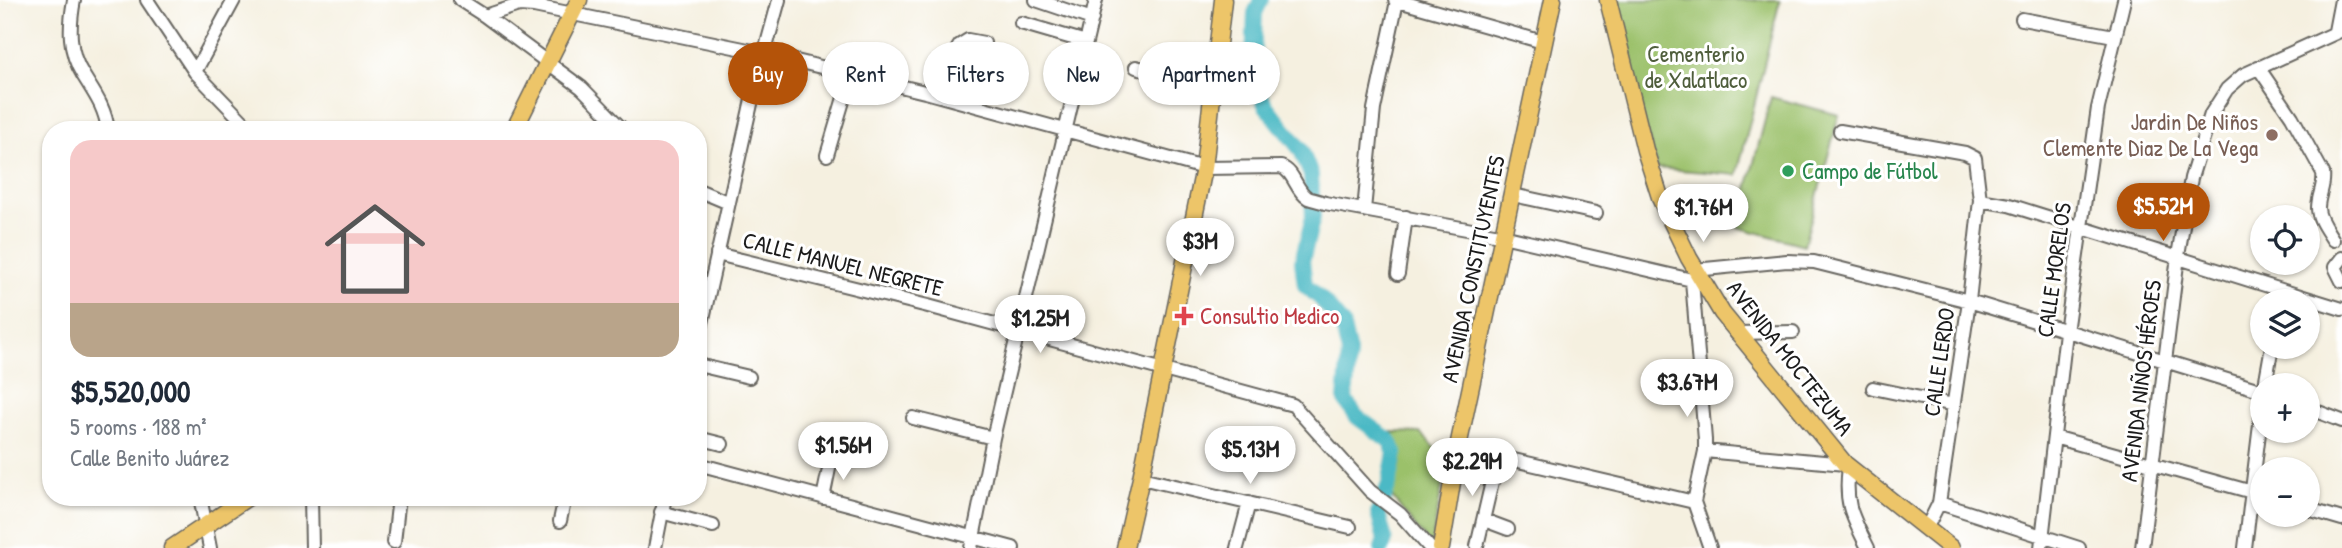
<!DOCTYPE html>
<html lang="en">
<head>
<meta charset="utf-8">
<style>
	:root { --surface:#fff; --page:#f6f6f7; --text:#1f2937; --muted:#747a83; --line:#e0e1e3; --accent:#b45309 }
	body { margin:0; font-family:"Patrick Hand",sans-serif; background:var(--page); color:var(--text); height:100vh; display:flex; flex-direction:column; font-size:26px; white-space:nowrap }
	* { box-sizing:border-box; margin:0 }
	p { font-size:23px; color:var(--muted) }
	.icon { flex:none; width:38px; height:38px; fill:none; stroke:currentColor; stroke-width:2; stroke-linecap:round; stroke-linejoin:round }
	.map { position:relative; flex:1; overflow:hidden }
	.drawer { position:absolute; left:42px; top:121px; width:665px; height:385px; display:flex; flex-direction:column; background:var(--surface); border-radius:28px; box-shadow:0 2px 5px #0004 }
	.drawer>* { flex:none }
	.hud { position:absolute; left:728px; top:42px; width:665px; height:63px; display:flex; gap:14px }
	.controls { position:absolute; left:2250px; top:205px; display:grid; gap:14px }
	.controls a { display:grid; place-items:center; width:70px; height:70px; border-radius:50%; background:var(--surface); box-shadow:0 2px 5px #0004; font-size:35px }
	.price { position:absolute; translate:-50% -60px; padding:0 16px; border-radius:24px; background:#fff; color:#222; font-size:23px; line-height:46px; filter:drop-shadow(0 2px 4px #0008) }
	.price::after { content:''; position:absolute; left:50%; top:42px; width:21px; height:16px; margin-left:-10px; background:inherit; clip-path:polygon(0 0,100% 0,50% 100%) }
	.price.selected { background:var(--accent); color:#fff }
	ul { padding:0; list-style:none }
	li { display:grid; align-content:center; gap:14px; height:371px; padding:0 28px }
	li+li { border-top:2px solid var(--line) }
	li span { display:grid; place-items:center; height:217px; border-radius:21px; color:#555 }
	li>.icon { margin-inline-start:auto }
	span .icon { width:126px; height:126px; fill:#fffc; stroke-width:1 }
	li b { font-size:30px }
	.chip { padding:0 24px; border-radius:32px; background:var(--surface); box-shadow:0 2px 5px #0004; font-size:24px; line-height:63px }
	.chip.selected { background:var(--accent); color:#fff }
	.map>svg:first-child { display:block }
</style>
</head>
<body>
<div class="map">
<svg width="2342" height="548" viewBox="0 0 2342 548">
	<rect width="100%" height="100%" fill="#fff"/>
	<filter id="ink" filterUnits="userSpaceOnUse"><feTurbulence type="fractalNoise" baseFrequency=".0143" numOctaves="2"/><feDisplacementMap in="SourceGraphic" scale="14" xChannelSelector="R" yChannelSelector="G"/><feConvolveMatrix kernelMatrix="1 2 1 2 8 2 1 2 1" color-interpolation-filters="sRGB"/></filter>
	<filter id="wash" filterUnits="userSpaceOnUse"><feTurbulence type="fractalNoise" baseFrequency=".00686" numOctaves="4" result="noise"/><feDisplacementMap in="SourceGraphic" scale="28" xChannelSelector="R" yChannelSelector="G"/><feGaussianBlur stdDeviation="1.57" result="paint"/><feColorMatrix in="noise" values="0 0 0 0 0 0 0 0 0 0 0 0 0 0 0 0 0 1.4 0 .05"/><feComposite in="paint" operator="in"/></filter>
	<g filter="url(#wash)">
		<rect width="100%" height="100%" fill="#f5f0e0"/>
		<!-- green -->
		<path fill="#9bc16b" stroke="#5c6e44" stroke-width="2" d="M1619 0H1780L1737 175 1657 168 1615 23Z
			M1771 97 1839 115 1804 245 1737 227Z
			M1392 432 1420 433 1431 443 1446 466 1431 546 1390 495C1398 471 1409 455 1392 432Z"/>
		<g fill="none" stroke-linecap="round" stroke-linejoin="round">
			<!-- river -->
			<path stroke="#4cb9c5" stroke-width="16" d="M1261 0 1255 13 1253 61 1255 84 1266 106 1301 150 1311 175 1313 217 1302 261 1305 285 1321 299 1342 324 1349 353 1345 400 1357 417 1390 441 1395 453 1389 484 1378 513 1385 540 1382 548"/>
		</g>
	</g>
	<g filter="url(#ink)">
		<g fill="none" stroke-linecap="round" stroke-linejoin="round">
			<!-- minor casing -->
			<g stroke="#686661" stroke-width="16">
				<path id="minor" d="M74 0C69 27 68 51 83 75 94 93 105 107 108 130
					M147 0 195 72 251 130
					M460 0 485 16 582 88 623 130
					M1036 0 1092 19
					M1395 0 1543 42
					M485 16 519 5 534 6 763 53 929 93 1204 168 1281 167C1295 172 1295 190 1308 198 1313 200 1320 201 1325 203L1494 234 1692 280 1700 278
					M2022 19 2114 36
					M1021 23 1086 42
					M2335 31 2341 0
					M1136 67 1213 88
					M2258 67 2292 117 2323 173C2325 186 2318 195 2318 208 2318 219 2327 230 2333 240
					M195 72 234 0
					M929 93 960 45 968 40 984 43
					M1840 131 1965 153 1975 158 1980 200 1969 301 1939 503 1927 527
					M827 155 851 74
					M698 190 729 203
					M1513 195 1596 213
					M1980 200 2009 205 2342 309
					M1364 210 1374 109 1397 1
					M717 254 928 306 1293 405 1370 491 1400 514 1430 548
					M2342 258 2335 267 2342 281
					M1695 270 1787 261 1814 262 1969 301 2263 391
					M1398 274 1406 217
					M1692 280 1705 440V451L1694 502 1710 548
					M1736 333 1793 332
					M698 341 753 95 779 0
					M698 365 749 377
					M2265 385 2272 346
					M1873 388 1954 405
					M2308 408 2342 421
					M913 418 993 438
					M2054 437 2263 495
					M698 438 722 444
					M1458 447 1694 502
					M1705 451 1845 464
					M698 464 1013 548
					M1849 467C1844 504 1852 516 1868 548
					M1141 478 1350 527
					M200 497 210 548
					M311 497 312 548
					M823 498 831 459
					M1939 503 2079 548
					M2308 509 2342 519
					M661 512 713 526
					M1484 520 1508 529
					M560 521 565 497
					M394 542 399 497
					M1477 546 1498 456
					M655 548 665 497
					M971 548 993 438 1096 0
					M1237 548 1249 503
					M2041 548 2066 332 2098 108 2124 0
					M2142 548 2178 256 2191 178 2211 114 2227 89 2243 75 2342 30
					M2245 548 2263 400"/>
			</g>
			<!-- major casing -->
			<g stroke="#686661" stroke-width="19">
				<path id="major" d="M1608 0 1645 150 1661 200 1689 258 1722 313 1845 464 1951 548
					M514 130 579 0
					M172 548 248 497
					M1125 548 1141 478 1204 168 1223 0
					M1441 548 1458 447 1553 0"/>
			</g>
			<!-- minor -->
			<use href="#minor" stroke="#fff" stroke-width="12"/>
			<!-- major -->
			<use href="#major" stroke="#edc569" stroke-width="16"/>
		</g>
	</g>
	<!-- markers -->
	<circle fill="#8d6e63" stroke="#fff" stroke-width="2.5" cx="2272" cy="135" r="7"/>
	<circle fill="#2e9e5b" stroke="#fff" stroke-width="2.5" cx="1788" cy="171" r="7"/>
	<path fill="#e0444e" stroke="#fff" stroke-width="2.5" d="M1180.5 305.5h7v7h7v7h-7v7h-7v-7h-7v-7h7z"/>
	<g text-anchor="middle" stroke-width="6" stroke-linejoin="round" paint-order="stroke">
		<!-- park labels -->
		<g font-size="23" fill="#4f5e3c" stroke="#fff">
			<text x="1696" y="62">Cementerio<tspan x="1696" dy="26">de Xalatlaco</tspan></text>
		</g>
		<!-- education labels -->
		<g font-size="23" fill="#785e54" stroke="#fff" text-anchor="end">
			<text x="2258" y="130">Jardin De Niños<tspan x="2258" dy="26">Clemente Diaz De La Vega</tspan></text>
		</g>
		<!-- leisure labels -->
		<g font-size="23" fill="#27864d" stroke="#fff" text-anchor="start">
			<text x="1802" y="179">Campo de Fútbol</text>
		</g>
		<!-- street labels -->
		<g font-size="23" fill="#1c1c1c" stroke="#fff">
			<text transform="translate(843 264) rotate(14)" y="8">CALLE MANUEL NEGRETE</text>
			<text transform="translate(1473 269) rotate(-78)" y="8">AVENIDA CONSTITUYENTES</text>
			<text transform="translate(2054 270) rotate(-82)" y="8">CALLE MORELOS</text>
			<text transform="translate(1790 358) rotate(52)" y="8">AVENIDA MOCTEZUMA</text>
			<text transform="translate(1939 362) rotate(-82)" y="8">CALLE LERDO</text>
			<text transform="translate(2141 381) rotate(-83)" y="8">AVENIDA NIÑOS HÉROES</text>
		</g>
		<!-- health labels -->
		<g font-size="23" fill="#be3a42" stroke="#fff" text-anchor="start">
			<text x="1200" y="324">Consultio Medico</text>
		</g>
	</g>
</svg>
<div class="controls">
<a><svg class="icon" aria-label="locate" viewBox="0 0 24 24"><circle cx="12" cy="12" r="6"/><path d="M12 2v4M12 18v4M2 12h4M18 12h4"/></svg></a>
<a><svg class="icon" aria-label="layers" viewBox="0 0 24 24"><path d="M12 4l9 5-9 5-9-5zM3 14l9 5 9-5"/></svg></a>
<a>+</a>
<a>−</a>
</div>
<b class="price selected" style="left:2163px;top:243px">$5.52M</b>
<b class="price" style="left:1703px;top:244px">$1.76M</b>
<b class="price" style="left:1200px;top:278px">$3M</b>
<b class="price" style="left:1040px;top:355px">$1.25M</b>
<b class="price" style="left:1687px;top:419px">$3.67M</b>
<b class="price" style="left:843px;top:482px">$1.56M</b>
<b class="price" style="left:1250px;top:486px">$5.13M</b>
<b class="price" style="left:1472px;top:498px">$2.29M</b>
<div class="hud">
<a class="chip selected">Buy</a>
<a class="chip">Rent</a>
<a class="chip">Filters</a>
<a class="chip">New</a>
<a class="chip">Apartment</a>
</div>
<section class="drawer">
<ul>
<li><span style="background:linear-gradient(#f6c9c9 75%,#b9a48a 0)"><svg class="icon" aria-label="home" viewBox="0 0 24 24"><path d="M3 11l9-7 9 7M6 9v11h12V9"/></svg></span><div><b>$5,520,000</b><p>5 rooms · 188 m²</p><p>Calle Benito Juárez</p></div></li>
</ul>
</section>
</div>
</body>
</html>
